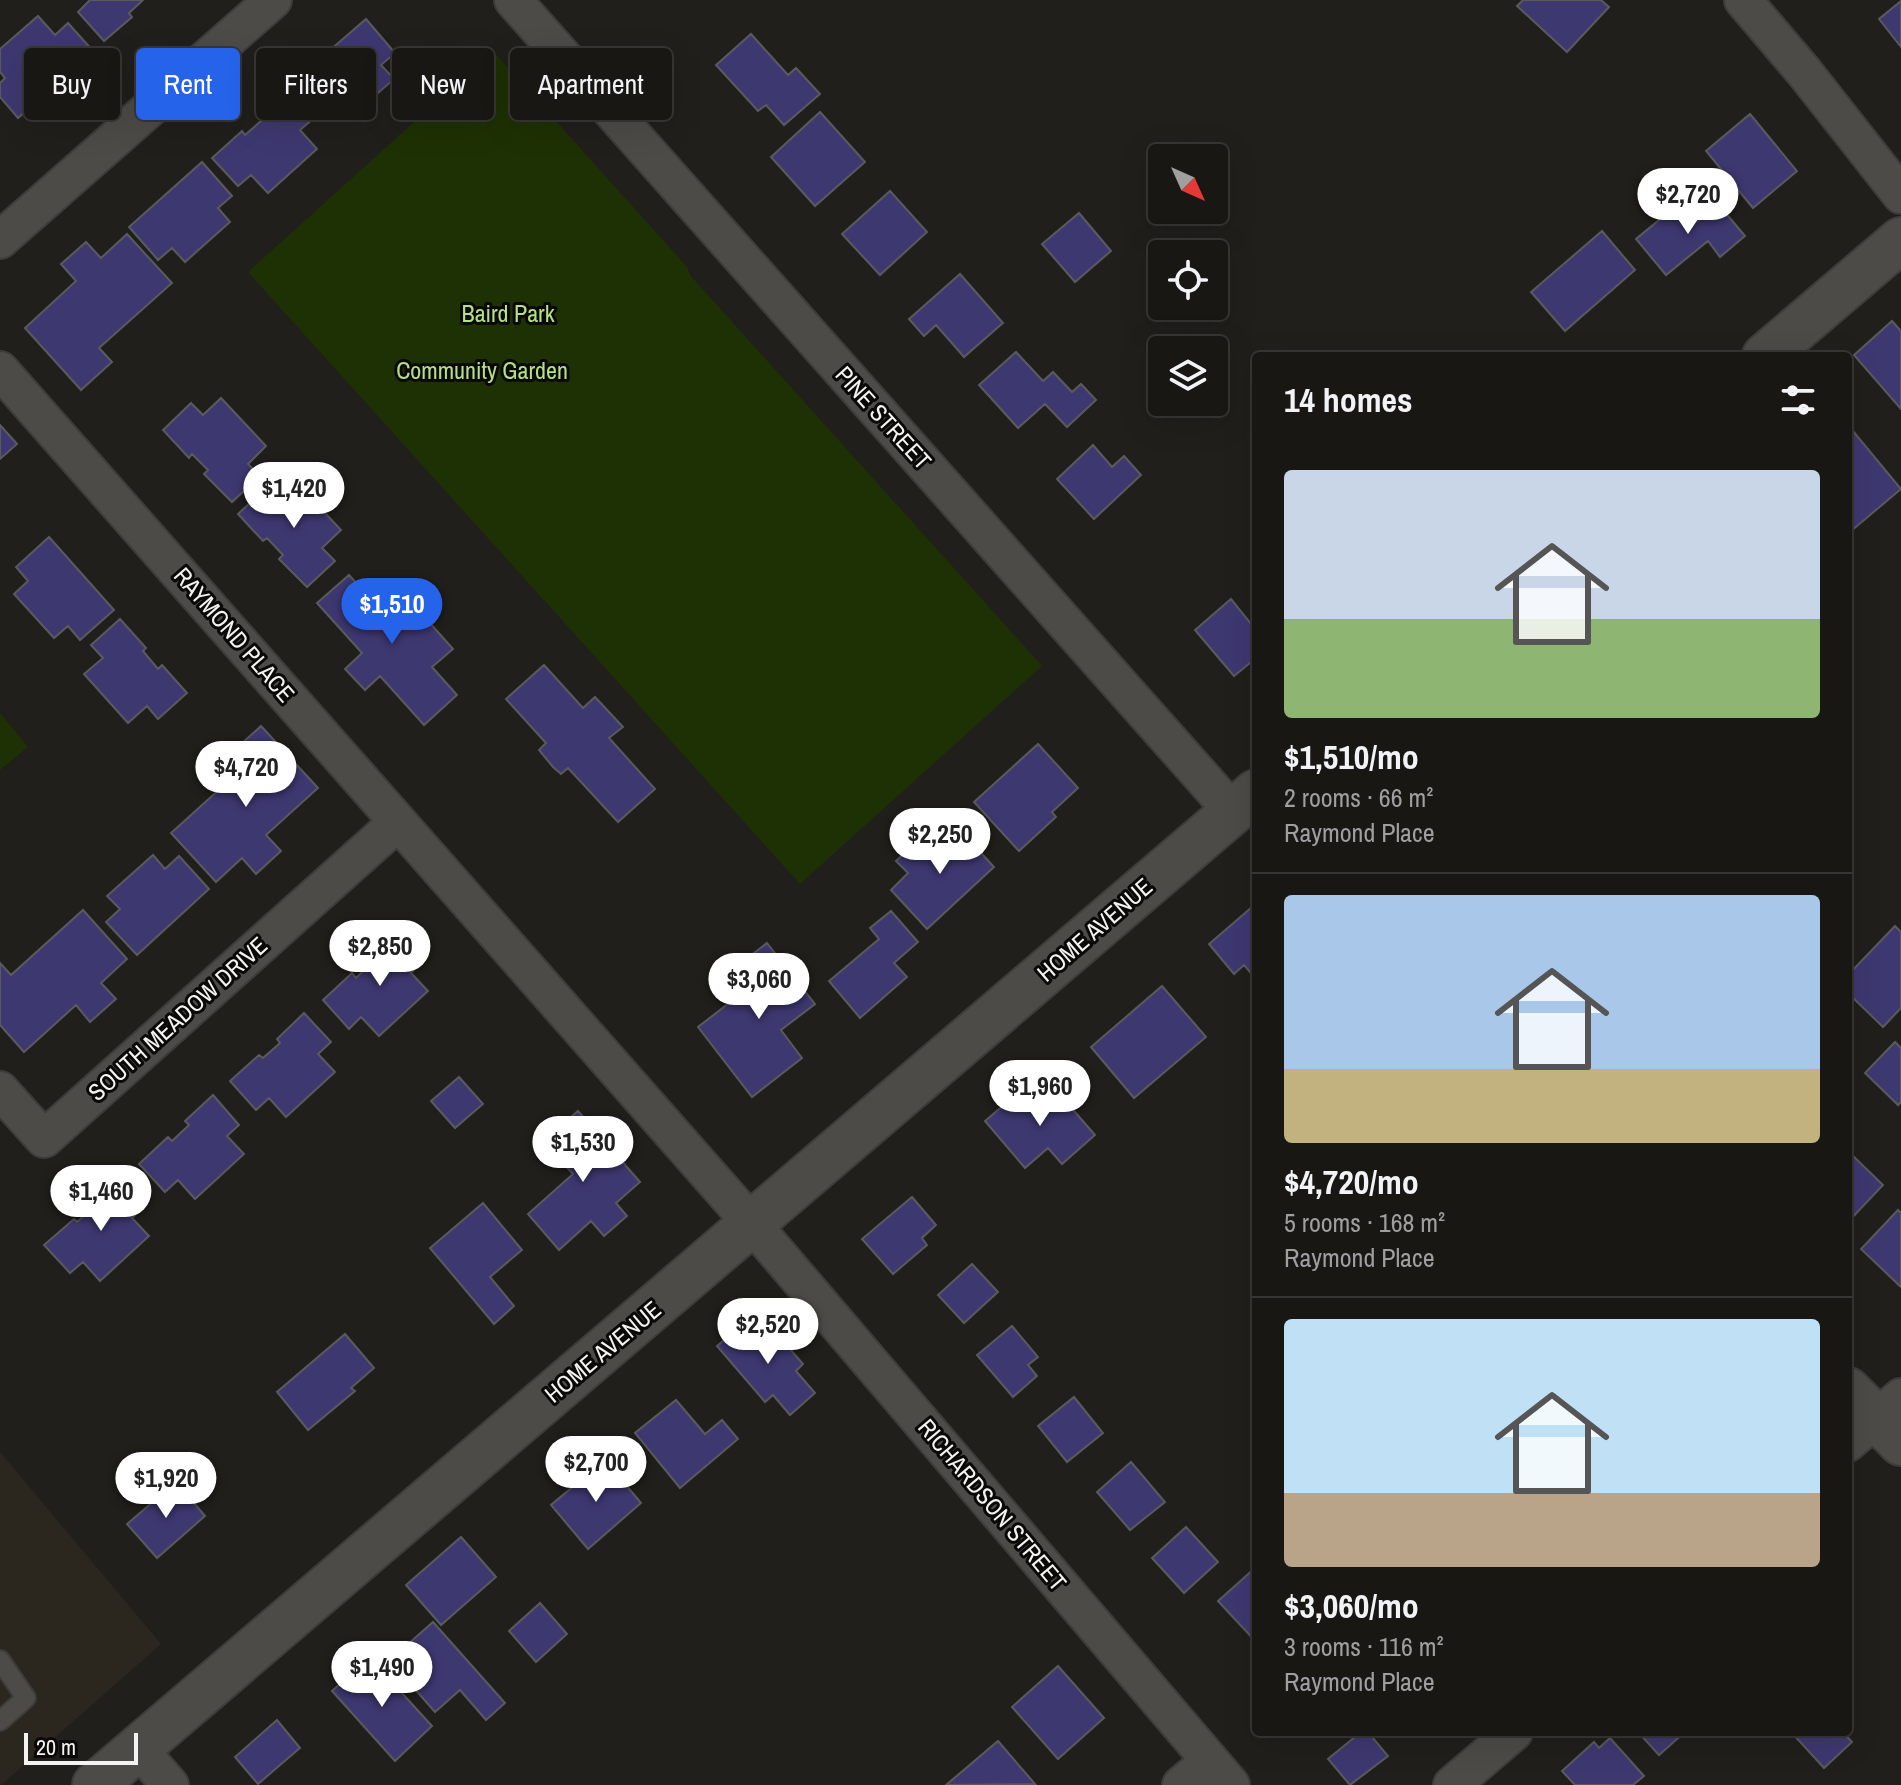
<!DOCTYPE html>
<html lang="en">
<head>
<meta charset="utf-8">
<style>
	:root { --surface:#191714; --page:#262422; --text:#f1f3f6; --muted:#9f9fa0; --line:#373634; --accent:#2563eb }
	body { margin:0; font-family:"Archivo Narrow",sans-serif; background:var(--page); color:var(--text); height:100vh; display:flex; flex-direction:column; font-size:30px; white-space:nowrap }
	* { box-sizing:border-box; margin:0 }
	p { font-size:26px; color:var(--muted) }
	.icon { flex:none; width:44px; height:44px; fill:none; stroke:currentColor; stroke-width:2; stroke-linecap:round; stroke-linejoin:round }
	.map { position:relative; flex:1; overflow:hidden }
	.sheet { position:absolute; left:1252px; top:352px; width:600px; height:1384px; display:flex; flex-direction:column; background:var(--surface); border-radius:8px; box-shadow:0 8px 32px #0002,0 0 0 2px var(--line) }
	.sheet>* { flex:none }
	.banner { position:absolute; left:24px; top:48px; width:760px; height:72px; display:flex; gap:16px }
	.needle { width:52px; rotate:135deg }
	.buttons { position:absolute; left:1148px; top:144px; display:grid; gap:16px }
	.buttons a { display:grid; place-items:center; width:80px; height:80px; border-radius:8px; background:var(--surface); box-shadow:0 8px 32px #0002,0 0 0 2px var(--line); font-size:40px }
	.scale { position:absolute; left:24px; bottom:20px; width:114px; box-sizing:border-box; padding-left:8px; border:4px solid #f4f3f1; border-top:0; font-size:22px; line-height:28px; white-space:nowrap; color:#f4f3f1; -webkit-text-stroke:6px #0a0908; paint-order:stroke }
	.price { position:absolute; translate:-50% -68px; padding:0 18px; border-radius:28px; background:#fff; color:#222; font-size:26px; line-height:52px; filter:drop-shadow(0 2px 4px #0008) }
	.price::after { content:''; position:absolute; left:50%; top:48px; width:24px; height:18px; margin-left:-12px; background:inherit; clip-path:polygon(0 0,100% 0,50% 100%) }
	.price.on { background:var(--accent); color:#fff }
	ul { padding:0; list-style:none }
	li { display:grid; align-content:center; gap:16px; height:424px; padding:0 32px }
	li+li { border-top:2px solid var(--line) }
	li span { display:grid; place-items:center; height:248px; border-radius:8px; color:#555 }
	li>.icon { margin-inline-start:auto }
	span .icon { width:144px; height:144px; fill:#fffc; stroke-width:1 }
	li b { font-size:34px }
	h2 { display:flex; justify-content:space-between; align-items:center; height:96px; padding:0 32px; font-size:34px }
	.chip { padding:0 28px; border-radius:8px; background:var(--surface); box-shadow:0 8px 32px #0002,0 0 0 2px var(--line); font-size:28px; line-height:72px }
	.chip.on { background:var(--accent); color:#fff }
	.map>svg:first-child { display:block }
</style>
</head>
<body>
<div class="map">
<svg width="1901" height="1785" viewBox="0 0 1901 1785">
	<rect width="100%" height="100%" fill="#211f1b"/>
	<!-- built -->
	<path fill="#2b271e" d="M0 1452 161 1644 1 1785H0Z"/>
	<!-- green -->
	<path fill="#1e3104" d="M493 51 687 267 690 275 1042 666 800 884 248 272Z
		M0 713 28 747 0 770Z"/>
	<!-- building -->
	<path fill="#3e3871" stroke="#5a5a5e" stroke-width="2" d="M90 0H143L129 13 132 17 104 41 78 12Z
		M1523 0H1601L1609 7 1567 52 1517 6Z
		M1901 1V47L1879 19Z
		M38 16 55 35 68 23 94 52 64 78 61 74 43 89 47 93 18 118 0 97V83L5 78 0 72V49Z
		M366 19 395 53 381 65 394 79 348 119 336 104 322 116 292 83Z
		M751 34 788 75 796 68 820 94 784 125 766 105 758 111 716 65Z
		M286 90 313 119 300 130 317 149 268 193 251 175 238 186 212 158 242 131 245 135 262 120 258 115Z
		M820 112 865 162 815 206 771 157Z
		M1750 114 1797 171 1753 208 1706 151Z
		M202 162 232 196 218 208 230 222 185 262 172 248 158 260 129 227Z
		M890 191 927 232 880 275 842 234Z
		M1681 202 1698 221 1718 204 1745 236 1720 257 1708 241 1666 275 1636 239Z
		M1079 213 1111 251 1075 282 1042 244Z
		M1602 231 1635 270 1565 331 1531 292Z
		M127 234 172 283 99 348 112 362 81 390 25 328 76 281 61 264 86 242 101 258Z
		M960 274 1003 323 964 357 936 325 924 336 909 319Z
		M1892 321 1901 331V409L1854 355Z
		M1016 352 1043 381 1053 372 1072 392 1081 384 1096 400 1067 427 1045 404 1018 428 979 385Z
		M221 398 266 446 248 464 260 476 232 502 204 474 208 470 192 454 189 458 163 430 191 403 203 415Z
		M0 425 17 444 0 459Z
		M1848 425 1901 489 1851 531 1848 527Z
		M1093 445 1112 467 1124 456 1141 475 1094 519 1057 479Z
		M296 482 341 530 322 548 335 561 307 587 279 559 283 555 267 538 263 541 238 514 266 488 277 500Z
		M49 537 114 610 80 640 68 626 54 638 14 594 28 581 16 567Z
		M349 575 375 604 396 585 453 649 432 667 457 695 424 725 380 676 365 690 345 669 362 653 317 603Z
		M1231 599 1256 630V658L1234 676 1195 630Z
		M120 619 146 648 143 651 158 669 162 665 187 693 158 719 147 706 128 723 84 674 103 658 91 645Z
		M544 665 583 708 595 697 623 727 609 738 655 789 618 822 568 768 561 774 553 767 539 750 546 743 506 699Z
		M261 726 318 788 266 835 281 851 256 874 242 858 216 882 171 833 243 768 230 754Z
		M1038 744 1078 788 1052 812 1056 817 1019 851 974 802Z
		M958 828 994 867 927 929 891 890 908 873 896 861 918 841 930 854Z
		M153 855 165 869 179 856 209 889 137 955 106 922 120 909 107 896Z
		M1252 907 1256 912V979L1244 965 1234 974 1209 944Z
		M83 910 127 959 101 983 116 999 90 1022 76 1005 24 1052 0 1025V963L11 975Z
		M891 911 918 942 894 963 907 977 860 1018 829 981 879 939 870 928Z
		M1895 926 1901 932V1008L1883 1027 1848 993V975Z
		M397 933 423 961 411 973 428 991 379 1036 361 1017 349 1029 323 1000 352 973 356 978 373 962 369 958Z
		M767 943 815 1004 781 1030 802 1058 752 1097 698 1027 742 993 727 974Z
		M1162 986 1206 1037 1134 1098 1091 1047Z
		M304 1013 331 1042 318 1054 335 1072 286 1117 269 1098 256 1110 230 1081 259 1055 263 1058 280 1043 277 1039Z
		M1895 1042 1901 1048V1102L1898 1105 1865 1073Z
		M459 1077 483 1104 455 1128 431 1101Z
		M1055 1089 1095 1135 1062 1164 1048 1148 1025 1168 985 1121 1020 1091 1034 1108Z
		M213 1095 239 1125 227 1136 244 1154 195 1199 178 1180 165 1192 139 1164 168 1137 172 1141 189 1125 185 1121Z
		M578 1111 640 1182 616 1203 627 1216 604 1236 591 1221 559 1250 528 1214 573 1174 543 1141Z
		M1848 1151 1883 1185 1848 1222Z
		M118 1177 144 1206 132 1218 149 1236 100 1281 83 1262 70 1273 44 1245 74 1219 77 1222 94 1207 90 1203Z
		M912 1197 936 1225 922 1238 927 1245 893 1274 862 1239Z
		M483 1203 522 1250 490 1277 514 1306 494 1324 430 1248Z
		M1898 1210 1901 1213V1287L1861 1249Z
		M972 1264 998 1292 964 1323 938 1295Z
		M742 1324 754 1338 769 1325 803 1364 796 1371 815 1393 790 1415 773 1395 765 1402 717 1346Z
		M1012 1326 1038 1357 1028 1365 1037 1376 1013 1397 977 1355Z
		M345 1334 374 1368 351 1388 355 1391 308 1430 277 1392Z
		M1074 1397 1103 1433 1067 1462 1038 1426Z
		M676 1400 705 1434 722 1420 738 1439 680 1488 635 1433Z
		M605 1460 641 1503 588 1549 551 1505Z
		M1131 1462 1165 1502 1130 1530 1097 1492Z
		M176 1482 205 1516 157 1558 127 1524Z
		M1186 1527 1218 1562 1184 1593 1152 1558Z
		M461 1537 496 1577 441 1625 406 1585Z
		M1256 1567V1642L1218 1601Z
		M540 1603 567 1634 536 1662 509 1631Z
		M433 1622 505 1703 486 1720 460 1690 435 1712 413 1687 430 1671 407 1645Z
		M369 1657 432 1726 395 1761 332 1691Z
		M1058 1666 1104 1718 1058 1759 1012 1707Z
		M277 1720 300 1748 258 1784 235 1757Z
		M1361 1732H1368L1388 1756 1350 1785 1328 1759Z
		M1638 1732H1685L1659 1755Z
		M1791 1732H1843L1852 1742 1824 1768Z
		M1610 1738 1644 1776 1633 1785H1575L1562 1771 1594 1742 1599 1748Z
		M998 1741 1035 1784 946 1785Z"/>
	<g fill="none" stroke-linecap="round" stroke-linejoin="round">
		<!-- service casing -->
		<g stroke="#3d3c3a" stroke-width="22">
			<path id="service" d="M0 1660 26 1698 0 1721"/>
		</g>
		<!-- minor casing -->
		<g stroke="#3d3c3a" stroke-width="40">
			<path id="minor" d="M513 0 1233 812
				M1743 0 1805 73 1901 195
				M0 240 273 0
				M0 370 753 1225 1231 1785
				M0 1090 44 1139 398 822
				M1848 1443 1901 1397
				M138 1748 170 1785
				M1181 1785 1210 1761
				M1452 1785 1514 1732"/>
		</g>
		<!-- secondary casing -->
		<g stroke="#3d3c3a" stroke-width="48">
			<path id="secondary" d="M1765 356 1901 240
				M1848 1390 1901 1443
				M95 1785 1256 792"/>
		</g>
		<!-- service -->
		<use href="#service" stroke="#4c4b47" stroke-width="18"/>
		<!-- minor -->
		<use href="#minor" stroke="#4c4b47" stroke-width="36"/>
		<!-- secondary -->
		<use href="#secondary" stroke="#4c4b47" stroke-width="44"/>
	</g>
	<g text-anchor="middle" stroke-width="6" stroke-linejoin="round" paint-order="stroke">
		<!-- park labels -->
		<g font-size="24" fill="#b5e088" stroke="#0a0908">
			<text x="508" y="322">Baird Park</text>
			<text x="482" y="379">Community Garden</text>
		</g>
		<!-- street labels -->
		<g font-size="24" fill="#f4f3f1" stroke="#0a0908">
			<text transform="translate(883 418) rotate(48)" y="8">PINE STREET</text>
			<text transform="translate(234 635) rotate(49)" y="8">RAYMOND PLACE</text>
			<text transform="translate(1095 930) rotate(-41)" y="8">HOME AVENUE</text>
			<text transform="translate(178 1019) rotate(-42)" y="8">SOUTH MEADOW DRIVE</text>
			<text transform="translate(603 1352) rotate(-40)" y="8">HOME AVENUE</text>
			<text transform="translate(992 1505) rotate(50)" y="8">RICHARDSON STREET</text>
		</g>
	</g>
</svg>
<div class="buttons">
<a><svg class="needle" viewBox="-14 -14 28 28"><path d="M0-13l5 13h-10z" fill="#e53935"/><path d="M0 13l5-13h-10z" fill="#9f9fa0"/></svg></a>
<a><svg class="icon" aria-label="locate" viewBox="0 0 24 24"><circle cx="12" cy="12" r="6"/><path d="M12 2v4M12 18v4M2 12h4M18 12h4"/></svg></a>
<a><svg class="icon" aria-label="layers" viewBox="0 0 24 24"><path d="M12 4l9 5-9 5-9-5zM3 14l9 5 9-5"/></svg></a>
</div>
<div class="scale">20 m</div>
<b class="price" style="left:1688px;top:236px">$2,720</b>
<b class="price" style="left:294px;top:530px">$1,420</b>
<b class="price on" style="left:392px;top:646px">$1,510</b>
<b class="price" style="left:246px;top:809px">$4,720</b>
<b class="price" style="left:940px;top:876px">$2,250</b>
<b class="price" style="left:380px;top:988px">$2,850</b>
<b class="price" style="left:759px;top:1021px">$3,060</b>
<b class="price" style="left:1040px;top:1128px">$1,960</b>
<b class="price" style="left:583px;top:1184px">$1,530</b>
<b class="price" style="left:101px;top:1233px">$1,460</b>
<b class="price" style="left:768px;top:1366px">$2,520</b>
<b class="price" style="left:596px;top:1504px">$2,700</b>
<b class="price" style="left:166px;top:1520px">$1,920</b>
<b class="price" style="left:382px;top:1709px">$1,490</b>
<div class="banner">
<a class="chip">Buy</a>
<a class="chip on">Rent</a>
<a class="chip">Filters</a>
<a class="chip">New</a>
<a class="chip">Apartment</a>
</div>
<section class="sheet">
<h2>14 homes<svg class="icon" aria-label="filters" viewBox="0 0 24 24"><path d="M4 7h16M4 17h16"/><circle cx="9" cy="7" r="2"/><circle cx="15" cy="17" r="2"/></svg></h2>
<ul>
<li><span style="background:linear-gradient(#c9d6e8 60%,#8fb573 0)"><svg class="icon" aria-label="home" viewBox="0 0 24 24"><path d="M3 11l9-7 9 7M6 9v11h12V9"/></svg></span><div><b>$1,510/mo</b><p>2 rooms · 66 m²</p><p>Raymond Place</p></div></li>
<li><span style="background:linear-gradient(#a9c7e8 70%,#c2b280 0)"><svg class="icon" aria-label="home" viewBox="0 0 24 24"><path d="M3 11l9-7 9 7M6 9v11h12V9"/></svg></span><div><b>$4,720/mo</b><p>5 rooms · 168 m²</p><p>Raymond Place</p></div></li>
<li><span style="background:linear-gradient(#bfe0f5 70%,#b9a48a 0)"><svg class="icon" aria-label="home" viewBox="0 0 24 24"><path d="M3 11l9-7 9 7M6 9v11h12V9"/></svg></span><div><b>$3,060/mo</b><p>3 rooms · 116 m²</p><p>Raymond Place</p></div></li>
</ul>
</section>
</div>
</body>
</html>
